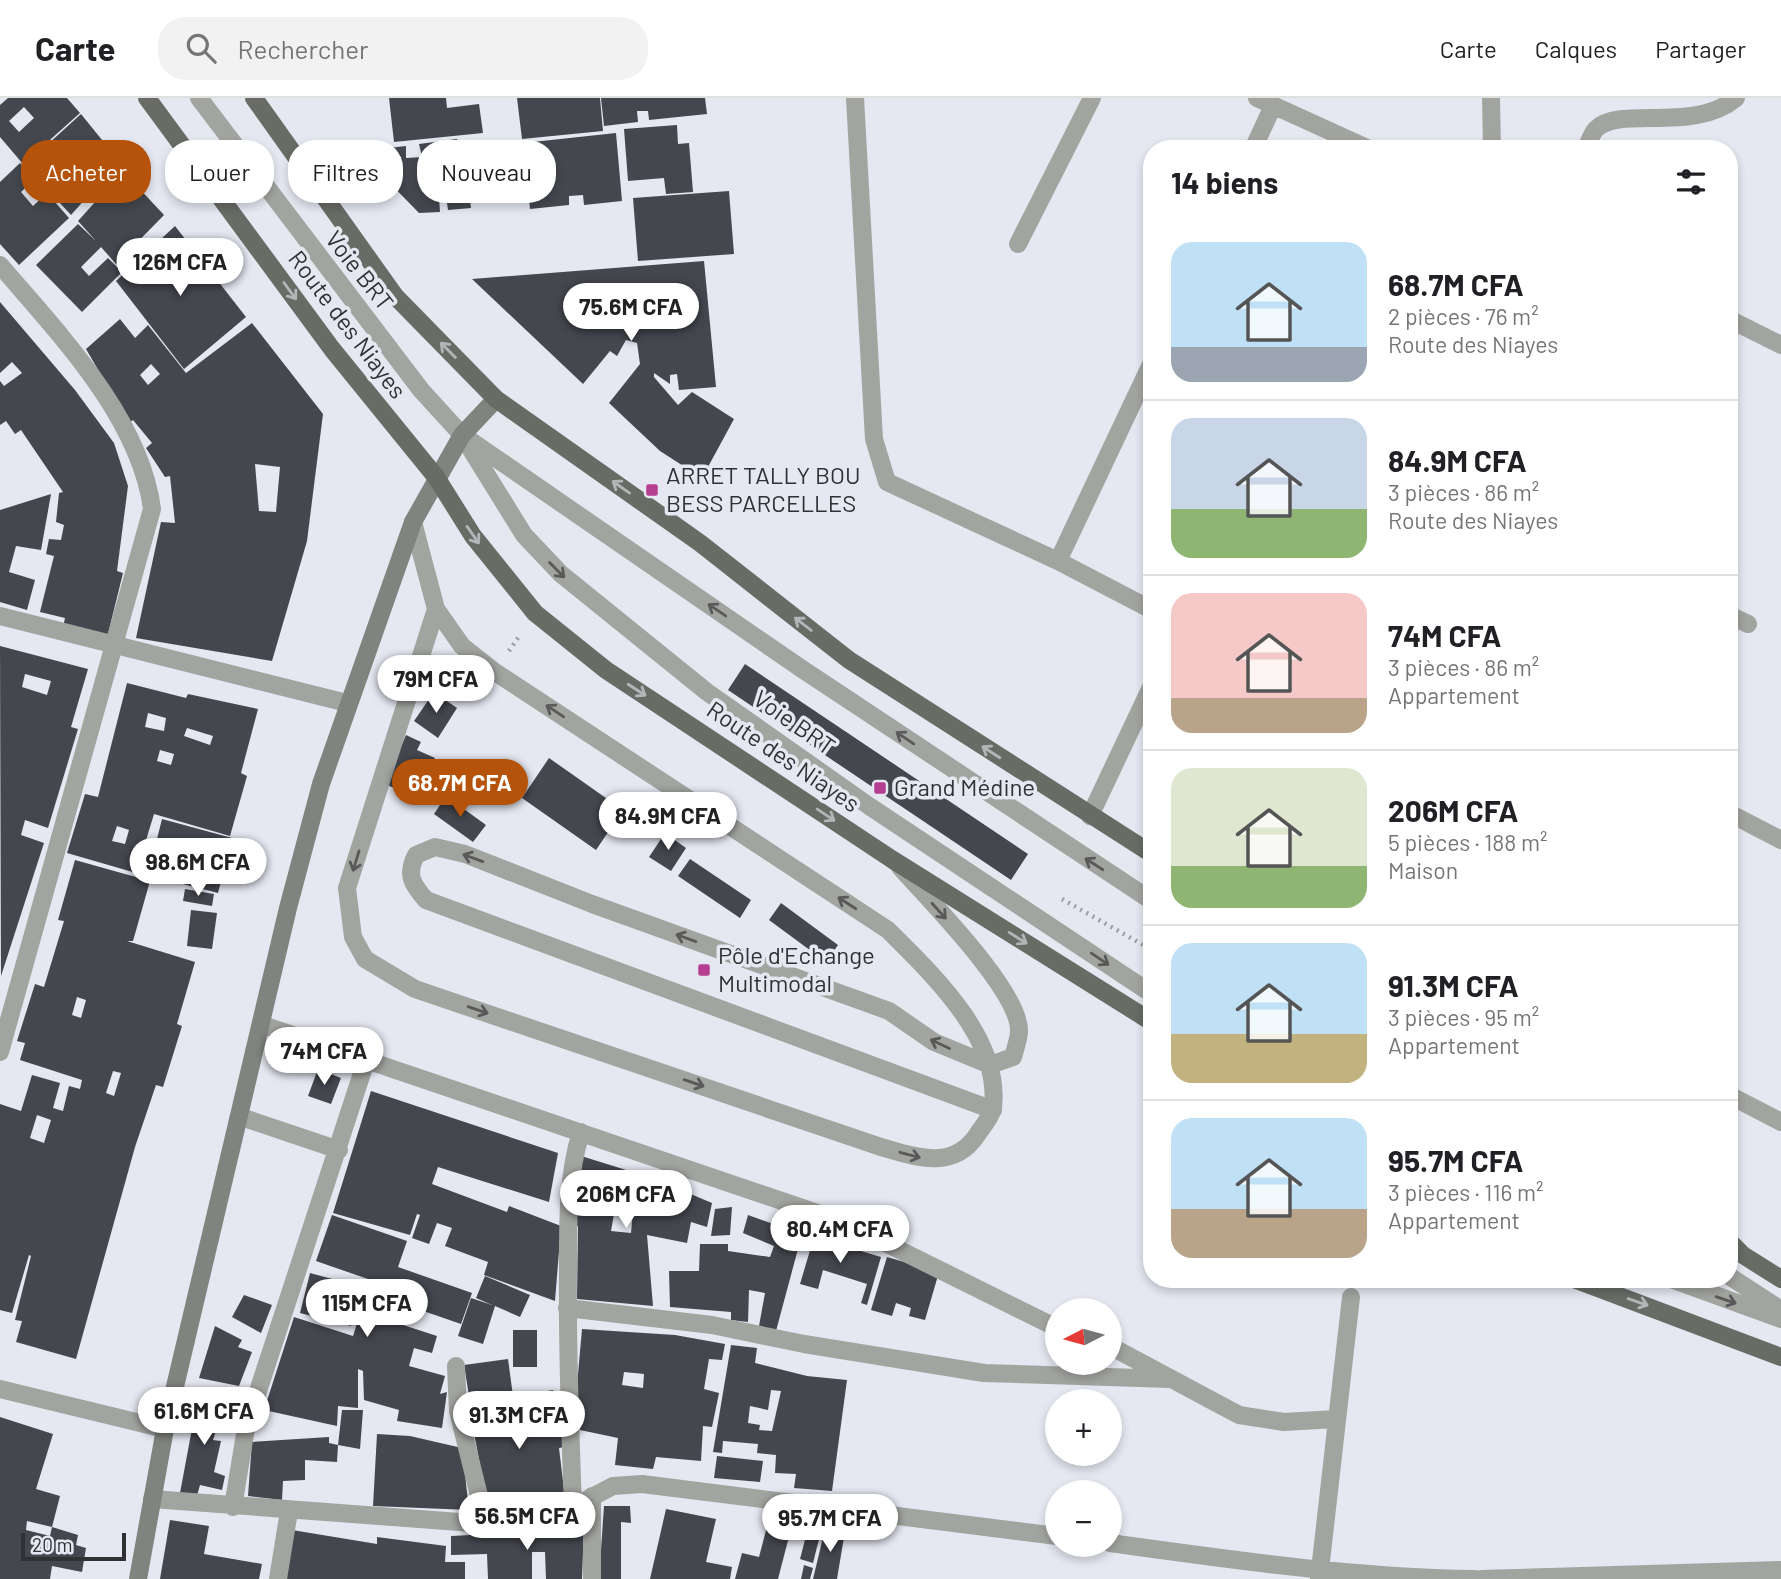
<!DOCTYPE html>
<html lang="fr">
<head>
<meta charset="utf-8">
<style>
	:root { --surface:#fff; --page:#f2f2f2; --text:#202124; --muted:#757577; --line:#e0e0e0; --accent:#b45309 }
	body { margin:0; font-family:Barlow,sans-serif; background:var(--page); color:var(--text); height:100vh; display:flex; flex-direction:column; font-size:26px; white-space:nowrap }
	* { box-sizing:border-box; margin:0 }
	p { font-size:23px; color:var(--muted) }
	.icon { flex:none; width:38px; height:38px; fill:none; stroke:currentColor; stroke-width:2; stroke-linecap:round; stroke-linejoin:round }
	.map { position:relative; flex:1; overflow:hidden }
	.sheet { position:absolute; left:1143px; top:42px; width:595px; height:1148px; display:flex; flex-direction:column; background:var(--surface); border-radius:28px; box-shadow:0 4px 10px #0003 }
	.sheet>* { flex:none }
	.hud { position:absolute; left:21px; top:42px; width:665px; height:63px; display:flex; gap:14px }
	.needle { width:46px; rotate:264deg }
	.buttons { position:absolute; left:1045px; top:1200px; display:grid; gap:14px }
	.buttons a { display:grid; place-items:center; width:77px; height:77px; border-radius:50%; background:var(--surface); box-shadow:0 4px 10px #0003; font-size:35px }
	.scale { position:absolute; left:21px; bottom:18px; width:105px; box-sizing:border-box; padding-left:7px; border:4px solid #313135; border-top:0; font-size:19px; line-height:24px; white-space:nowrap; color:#313135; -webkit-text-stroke:5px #e5e7f1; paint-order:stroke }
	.price { position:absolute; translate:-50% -60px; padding:0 16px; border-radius:24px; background:#fff; color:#222; font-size:23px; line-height:46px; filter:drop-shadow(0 2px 4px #0008) }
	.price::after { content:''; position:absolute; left:50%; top:42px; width:21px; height:16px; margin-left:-10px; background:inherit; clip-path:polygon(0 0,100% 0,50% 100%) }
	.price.on { background:var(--accent); color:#fff }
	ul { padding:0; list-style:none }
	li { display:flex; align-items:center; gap:21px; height:175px; padding:0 28px }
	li+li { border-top:2px solid var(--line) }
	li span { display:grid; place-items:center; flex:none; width:196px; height:140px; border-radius:21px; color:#555 }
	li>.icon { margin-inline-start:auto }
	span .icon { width:84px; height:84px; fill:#fffc; stroke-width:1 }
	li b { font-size:30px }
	h2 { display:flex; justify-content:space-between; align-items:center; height:84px; padding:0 28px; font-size:30px }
	.chip { padding:0 24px; border-radius:28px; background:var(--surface); box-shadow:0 4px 10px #0003; font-size:24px; line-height:63px }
	.chip.on { background:var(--accent); color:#fff }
	header { display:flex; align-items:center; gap:42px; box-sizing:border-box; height:98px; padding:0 35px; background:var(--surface); border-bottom:2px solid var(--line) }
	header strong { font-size:33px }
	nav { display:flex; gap:38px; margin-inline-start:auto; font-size:24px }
	.search { width:490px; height:63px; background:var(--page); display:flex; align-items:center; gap:18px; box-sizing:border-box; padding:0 24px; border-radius:28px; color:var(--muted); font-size:26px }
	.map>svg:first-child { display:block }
</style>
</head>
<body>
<header>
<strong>Carte</strong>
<div class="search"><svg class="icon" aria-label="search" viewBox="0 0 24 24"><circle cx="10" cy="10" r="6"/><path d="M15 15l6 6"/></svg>Rechercher</div>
<nav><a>Carte</a><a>Calques</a><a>Partager</a></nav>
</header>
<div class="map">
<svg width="1781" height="1481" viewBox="0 0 1781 1481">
	<rect width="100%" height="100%" fill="#e5e7f1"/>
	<!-- building -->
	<path fill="#45474f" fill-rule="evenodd" d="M8 0H67L80 15 23 66 0 39V7ZM24 9 34 20 19 34 9 23Z
		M389 0H446L447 10 479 6 483 35 394 44Z
		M517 0H600L603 33 522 41Z
		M601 0H705L707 16 649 22 648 13H637L638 24 604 28Z
		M81 16 119 63 71 117 25 67Z
		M677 27 678 46 689 45 693 94 666 96 664 80 628 83 624 31Z
		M616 35 622 103 584 107 583 97 569 98V107L530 111 523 45Z
		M457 41 459 57 476 55 481 91 469 93 471 110 448 112 446 98 439 99 440 114 419 115 375 70V61L380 57 379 51 406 48V60L422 59 419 46Z
		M20 65 34 81 21 94 33 108 47 95 69 120 19 167 0 146V84Z
		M123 73 164 117 116 166 101 149 81 169 89 178 108 160 122 174 82 214 36 167 78 126 96 143 78 123Z
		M729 93 734 156 638 163 633 100Z
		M175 128 246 219 184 271 116 183Z
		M704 163 716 289 679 292 677 276 670 277V286L654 275V279L678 307 692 294 734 321 702 380 660 353 609 305 640 266 637 245 626 242 617 258 610 253 583 286 472 181Z
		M0 204 75 292 114 345 128 388 117 473 123 475 107 540 63 529 65 520 40 514 54 458 46 456 49 441 61 442 64 427 56 424 59 395 63 394 21 332 15 336 6 323 0 327V283L4 288 22 275 12 264 0 275Z
		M120 221 135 240 148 227 186 275 252 225 323 316 307 443 272 563 136 540 161 424 175 425 170 378 165 379 146 350 152 345 133 322 129 325 86 251ZM151 266 160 276 148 287 140 277ZM255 366 280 369 276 414 259 413Z
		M51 396 41 452 16 448 9 474 35 482 27 512 0 504V412Z
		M0 548 88 571 71 629 78 631 48 730 25 722 21 737 44 745 1 878ZM25 576 51 583 47 597 22 589Z
		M745 566 1028 756 1011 782 728 592Z
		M127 585 186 600 188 596 258 611 241 675 247 678 230 738 154 716 136 775 67 755 85 696 98 699ZM148 615 166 620 164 633 145 629ZM187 630 213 638 210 647 184 638ZM160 652 174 656 171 667 157 663ZM117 728 129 732 125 746 112 743Z
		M434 594 457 610 438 640 414 623Z
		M406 637 421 644 417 652 435 660 420 692 407 686 403 694 385 686Z
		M549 660 623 712 596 752 522 700Z
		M446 698 486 727 473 744 434 716Z
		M162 721 232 740 218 795 148 777Z
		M665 735 686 750 671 773 649 759Z
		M690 761 751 802 740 820 678 778Z
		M75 762 150 783 133 843H127L195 864 177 926 182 928 163 989 156 987 135 1049 76 1261 16 1244 22 1223 15 1222 31 1158 29 1157 12 1215 0 1212V1006L21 1013 32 977 60 985 53 1010 63 1013 69 988 80 991 82 982 20 962 25 945 17 943 35 886 44 889 64 823 58 822ZM77 899 86 902 81 920 72 917ZM113 973 121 975 114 998 106 995ZM37 1017 51 1022 44 1045 30 1040Z
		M185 791 214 796 212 808 183 803Z
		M781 805 838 847 826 864 769 822Z
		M191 812 217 815 212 851 187 848Z
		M318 971 341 980 331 1006 308 998Z
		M371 993 558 1055 549 1104 438 1069 432 1086 507 1114 509 1108 561 1128 555 1203 484 1177 488 1164 445 1148 452 1130 437 1125 429 1146 412 1140 420 1117 417 1116 410 1137 333 1115Z
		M578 1057 655 1081 712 1105 707 1129 691 1124 687 1145 647 1137 653 1208 577 1201 578 1128 574 1127 580 1086 575 1085ZM615 1110 633 1114 631 1135 611 1133Z
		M732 1109 730 1137 711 1138 715 1111Z
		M332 1117 407 1143 398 1169 472 1195 461 1226 406 1207 400 1226 437 1238 432 1255 414 1250 409 1268 445 1278 440 1296 447 1294 442 1330 397 1323 399 1312 364 1302 363 1273 358 1271V1310L338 1308 337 1328 264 1312 294 1219 353 1238 360 1216 378 1222 391 1189 316 1163Z
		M748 1117 802 1136 776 1233 759 1228 765 1195 749 1192 748 1224 731 1222V1214L670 1209 669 1173H699L700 1146H728V1153L770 1159 774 1148 743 1135Z
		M814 1139 881 1159 867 1207 861 1205 867 1186 823 1172 818 1191 800 1186Z
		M887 1159 939 1174 925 1222 909 1218 911 1210 896 1205 892 1218 871 1212Z
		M310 1175 362 1189 351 1228 300 1215Z
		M485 1178 530 1197 520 1219 495 1208 483 1246 458 1238 471 1200 492 1207 476 1200Z
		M244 1197 272 1207 261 1235 232 1219Z
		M215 1228 242 1242 238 1249 252 1254 239 1288 199 1280Z
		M582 1231 675 1237 725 1246 722 1262 709 1261 704 1291 719 1295 712 1329 703 1328 701 1363 656 1359 653 1371 615 1367 618 1340 580 1332 581 1311 575 1310ZM624 1274 644 1276 643 1290 622 1287Z
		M513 1232H537V1269H513Z
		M731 1247 757 1250 755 1265 807 1278 847 1282 832 1393 794 1390 796 1376 775 1375 776 1357 757 1355 758 1346 723 1343 722 1355 713 1354ZM771 1292 781 1293 772 1333 759 1332 760 1327 748 1325 750 1308 768 1312Z
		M508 1261 513 1298 470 1304 464 1267Z
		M203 1291 227 1298 213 1342 221 1343 214 1374 225 1378 222 1392 200 1387 196 1401 180 1395 191 1336Z
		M553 1292 564 1349 559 1350 565 1400 489 1415 469 1308Z
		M342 1312H363L360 1351 338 1347 337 1364 305 1362V1382L283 1383 282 1402 248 1398 252 1344 329 1339V1345L338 1347Z
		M0 1319 53 1336 36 1391 60 1398 52 1429 27 1423 26 1432 50 1438 52 1429 78 1437 76 1447 86 1450 82 1474 52 1468 50 1481H0Z
		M377 1336 410 1338 462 1350 469 1412 373 1408Z
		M717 1358 763 1363 760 1384 714 1380Z
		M604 1408H630L631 1425 621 1424V1481H599Z
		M666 1411 716 1421 706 1464 732 1469 730 1481H650Z
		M769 1421 792 1427 778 1481H735L742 1455 759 1459Z
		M170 1422 209 1428 204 1456 262 1466 259 1481H160Z
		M584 1427 582 1481H546L545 1454H532V1481H488L487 1456 451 1457V1438L531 1434Z
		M826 1427 842 1430 840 1438 844 1439 837 1481H813Z
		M292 1432 377 1446V1439L446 1448 445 1464H465V1481H285Z
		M806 1438 819 1441 813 1465 800 1461Z
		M804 1467 813 1470 810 1481H801Z"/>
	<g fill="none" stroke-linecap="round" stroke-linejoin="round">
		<!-- path -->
		<path stroke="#9c9da4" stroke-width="4.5" stroke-dasharray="2 5" stroke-linecap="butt" d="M509 553 520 537
			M440 575 459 581
			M1062 801 1152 852"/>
		<!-- lane -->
		<path stroke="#a2a4a0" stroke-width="18" d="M199 0 421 292 462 337 524 437 561 476 707 594 869 708 1152 896
			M468 341 802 571 1152 803
			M413 424 436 511 462 548 495 574 888 832C932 876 1001 940 993 1009 992 1018 982 1029 977 1037 953 1073 916 1059 881 1049L415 891 365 861 353 839 347 790 436 511
			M900 769C928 801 1020 893 1019 933 1019 941 1015 951 1013 959L990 967 934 944 889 913 592 806 465 756 435 749 416 757C406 777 412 786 426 802L993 1012
			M1729 1178 1781 1212
			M1671 1181 1781 1221"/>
		<!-- street -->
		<path stroke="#a2a4a0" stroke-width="18" d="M855 0 874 341 887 384 1058 463 1152 512
			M1257 0 1369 51
			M1491 0 1492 51
			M1253 51 1273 8
			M1586 51C1589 45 1591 36 1596 31 1620 7 1693 36 1736 0
			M1018 146 1092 0
			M0 167C58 235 140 319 152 411L0 954
			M1729 221 1781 247
			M1058 463 1152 264
			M1729 517 1748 526
			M0 518 347 605
			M1729 715 1781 742
			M1090 718 1152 587
			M263 927 841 1123 1057 1230
			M1729 997 1781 1024
			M241 1019 339 1052
			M567 1210 712 1227 804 1246 984 1275 1170 1281
			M1110 1248 1239 1317 1284 1324 1336 1321
			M456 1268 458 1313 486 1426
			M0 1291 165 1331
			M152 1401 486 1426 548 1418 573 1409 613 1388 642 1386 1057 1438
			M233 1409 246 1330 366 963
			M573 1409C570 1330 567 1251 568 1172 568 1125 567 1079 581 1034
			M1110 1445C1233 1462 1350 1479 1475 1481
			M278 1481 289 1413
			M592 1481V1398
			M1319 1481 1351 1199
			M1481 1481 1781 1472"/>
		<!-- secondary -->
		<path stroke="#80837e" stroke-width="18" d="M138 1481 165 1331 288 810 321 686 413 424 462 337 496 301"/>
		<!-- primary -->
		<path stroke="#686c65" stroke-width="18" d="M147 0 332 251 436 379 473 438 535 515 606 572 893 762 1152 924
			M254 0 395 198 496 301 700 445 849 562 1152 756
			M1729 1143 1743 1157 1781 1181
			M1574 1181 1781 1259"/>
	</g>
	<!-- one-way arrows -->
	<defs><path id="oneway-shaft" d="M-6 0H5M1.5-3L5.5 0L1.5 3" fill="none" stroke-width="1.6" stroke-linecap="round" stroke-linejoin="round" transform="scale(1.75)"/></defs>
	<g stroke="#b3b6b9">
		<use href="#oneway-shaft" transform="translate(290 193) rotate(54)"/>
		<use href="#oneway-shaft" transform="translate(448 252) rotate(-135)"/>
		<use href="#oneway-shaft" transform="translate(621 389) rotate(-145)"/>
		<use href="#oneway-shaft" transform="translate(473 437) rotate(55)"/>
		<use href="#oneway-shaft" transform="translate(803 526) rotate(-142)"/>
		<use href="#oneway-shaft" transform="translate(637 592) rotate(33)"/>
		<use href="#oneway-shaft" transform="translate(991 654) rotate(-147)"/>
		<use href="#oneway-shaft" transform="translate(826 717) rotate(34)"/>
		<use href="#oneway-shaft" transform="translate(1018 840) rotate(32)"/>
		<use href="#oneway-shaft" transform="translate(1638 1204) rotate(19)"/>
	</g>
	<g stroke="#59595a">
		<use href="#oneway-shaft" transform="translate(557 472) rotate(45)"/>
		<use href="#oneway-shaft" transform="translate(717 512) rotate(-146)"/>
		<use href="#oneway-shaft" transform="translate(555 613) rotate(-146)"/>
		<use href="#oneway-shaft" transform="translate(905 640) rotate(-146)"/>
		<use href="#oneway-shaft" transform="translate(473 760) rotate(-160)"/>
		<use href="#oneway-shaft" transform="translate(356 763) rotate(107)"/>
		<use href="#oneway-shaft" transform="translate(1094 766) rotate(-147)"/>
		<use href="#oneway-shaft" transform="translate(847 805) rotate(-147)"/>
		<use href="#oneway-shaft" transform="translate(939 813) rotate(48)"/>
		<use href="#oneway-shaft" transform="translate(686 840) rotate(-160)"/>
		<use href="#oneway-shaft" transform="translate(1100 861) rotate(34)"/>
		<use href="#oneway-shaft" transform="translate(478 912) rotate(19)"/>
		<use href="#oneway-shaft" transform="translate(940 946) rotate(-155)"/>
		<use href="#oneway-shaft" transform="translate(694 985) rotate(19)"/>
		<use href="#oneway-shaft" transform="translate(910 1057) rotate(15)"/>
		<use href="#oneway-shaft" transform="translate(1726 1202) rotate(19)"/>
	</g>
	<!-- markers -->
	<g fill="#b53d92" stroke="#e5e7f1" stroke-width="2.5">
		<rect x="645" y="385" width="14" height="14" rx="3.5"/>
		<rect x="873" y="683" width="14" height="14" rx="3.5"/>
		<rect x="697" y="865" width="14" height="14" rx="3.5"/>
	</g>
	<g text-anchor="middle" stroke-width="7" stroke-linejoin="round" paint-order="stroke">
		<!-- street labels -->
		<g font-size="24" fill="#313135" stroke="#e5e7f1">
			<text transform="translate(359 173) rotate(52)" y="8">Voie BRT</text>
			<text transform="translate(347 227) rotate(53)" y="8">Route des Niayes</text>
			<text transform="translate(794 625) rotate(35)" y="8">Voie BRT</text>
			<text transform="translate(783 659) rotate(34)" y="8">Route des Niayes</text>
		</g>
		<!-- poi labels -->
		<g font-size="24" fill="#313135" stroke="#e5e7f1" text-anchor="start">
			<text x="666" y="386">ARRET TALLY BOU<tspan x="666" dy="28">BESS PARCELLES</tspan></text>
			<text x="894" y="698">Grand Médine</text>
			<text x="718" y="866">Pôle d'Echange<tspan x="718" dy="28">Multimodal</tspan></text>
		</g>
	</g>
</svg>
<div class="buttons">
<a><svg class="needle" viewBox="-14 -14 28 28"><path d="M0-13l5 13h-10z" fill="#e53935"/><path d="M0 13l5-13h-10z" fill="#757577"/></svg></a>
<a>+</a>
<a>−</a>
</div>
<div class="scale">20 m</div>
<b class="price" style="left:180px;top:200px">126M CFA</b>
<b class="price" style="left:631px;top:245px">75.6M CFA</b>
<b class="price" style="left:436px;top:617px">79M CFA</b>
<b class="price on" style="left:460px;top:721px">68.7M CFA</b>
<b class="price" style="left:668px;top:754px">84.9M CFA</b>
<b class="price" style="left:198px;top:800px">98.6M CFA</b>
<b class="price" style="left:324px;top:989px">74M CFA</b>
<b class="price" style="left:626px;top:1132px">206M CFA</b>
<b class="price" style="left:840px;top:1167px">80.4M CFA</b>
<b class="price" style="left:367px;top:1241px">115M CFA</b>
<b class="price" style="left:204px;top:1349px">61.6M CFA</b>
<b class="price" style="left:519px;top:1353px">91.3M CFA</b>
<b class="price" style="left:527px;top:1454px">56.5M CFA</b>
<b class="price" style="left:830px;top:1456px">95.7M CFA</b>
<div class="hud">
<a class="chip on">Acheter</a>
<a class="chip">Louer</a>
<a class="chip">Filtres</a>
<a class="chip">Nouveau</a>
</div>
<section class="sheet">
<h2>14 biens<svg class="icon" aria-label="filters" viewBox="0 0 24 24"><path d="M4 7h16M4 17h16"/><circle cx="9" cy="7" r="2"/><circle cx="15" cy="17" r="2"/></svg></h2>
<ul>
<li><span style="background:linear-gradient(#bfe0f5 75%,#9aa5b1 0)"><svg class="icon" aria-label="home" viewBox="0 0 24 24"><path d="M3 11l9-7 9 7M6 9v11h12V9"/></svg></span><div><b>68.7M CFA</b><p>2 pièces · 76 m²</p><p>Route des Niayes</p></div></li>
<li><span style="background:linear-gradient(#c9d6e8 65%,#8fb573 0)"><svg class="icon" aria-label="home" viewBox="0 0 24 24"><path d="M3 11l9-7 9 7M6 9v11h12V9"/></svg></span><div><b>84.9M CFA</b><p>3 pièces · 86 m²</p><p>Route des Niayes</p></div></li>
<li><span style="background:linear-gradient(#f6c9c9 75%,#b9a48a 0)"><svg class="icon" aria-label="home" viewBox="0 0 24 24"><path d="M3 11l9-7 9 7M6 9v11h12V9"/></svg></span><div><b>74M CFA</b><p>3 pièces · 86 m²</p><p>Appartement</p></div></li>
<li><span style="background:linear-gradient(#dfe7d0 70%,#8fb573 0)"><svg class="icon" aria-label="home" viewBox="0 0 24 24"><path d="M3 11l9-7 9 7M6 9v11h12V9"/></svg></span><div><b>206M CFA</b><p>5 pièces · 188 m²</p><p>Maison</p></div></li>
<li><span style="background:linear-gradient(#bfe0f5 65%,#c2b280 0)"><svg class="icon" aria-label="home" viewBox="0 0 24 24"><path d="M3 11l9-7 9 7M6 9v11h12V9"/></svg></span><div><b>91.3M CFA</b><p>3 pièces · 95 m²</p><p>Appartement</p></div></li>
<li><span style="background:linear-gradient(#bfe0f5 65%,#b9a48a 0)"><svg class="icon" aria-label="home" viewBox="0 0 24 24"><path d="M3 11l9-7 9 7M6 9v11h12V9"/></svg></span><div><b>95.7M CFA</b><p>3 pièces · 116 m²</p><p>Appartement</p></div></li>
</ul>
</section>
</div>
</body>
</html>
